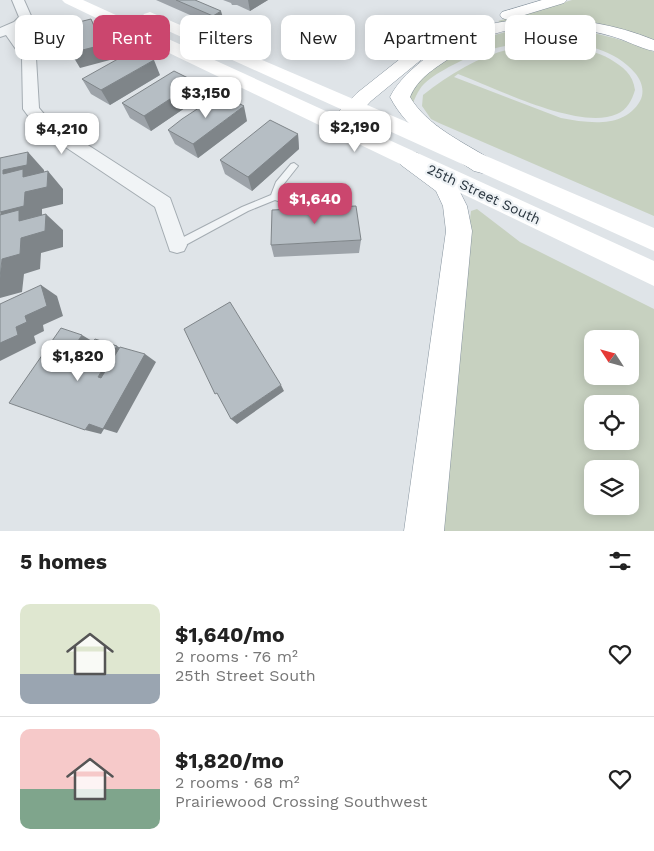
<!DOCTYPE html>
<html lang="en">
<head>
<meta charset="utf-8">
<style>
	:root { --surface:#fff; --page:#f6f6f6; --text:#222; --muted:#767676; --line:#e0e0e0; --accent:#cb466e }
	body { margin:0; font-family:"Work Sans",sans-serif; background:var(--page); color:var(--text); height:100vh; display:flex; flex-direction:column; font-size:19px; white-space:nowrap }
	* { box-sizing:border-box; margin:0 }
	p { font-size:16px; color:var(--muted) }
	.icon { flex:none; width:28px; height:28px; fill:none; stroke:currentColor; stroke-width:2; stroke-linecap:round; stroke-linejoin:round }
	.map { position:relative; height:531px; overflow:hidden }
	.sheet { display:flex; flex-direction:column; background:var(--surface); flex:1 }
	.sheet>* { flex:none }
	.top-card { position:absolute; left:15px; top:15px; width:625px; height:45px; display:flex; gap:10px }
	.needle { width:32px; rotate:306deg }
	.buttons { position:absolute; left:584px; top:330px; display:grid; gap:10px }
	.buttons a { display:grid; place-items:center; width:55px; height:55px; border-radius:10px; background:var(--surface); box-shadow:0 2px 12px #0003; font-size:25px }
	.price { position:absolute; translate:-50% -42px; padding:0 11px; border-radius:10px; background:#fff; color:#222; font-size:16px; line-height:32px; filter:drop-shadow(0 1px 2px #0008) }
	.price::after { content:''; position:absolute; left:50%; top:30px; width:15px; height:11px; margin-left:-8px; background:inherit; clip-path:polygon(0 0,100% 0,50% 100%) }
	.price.selected { background:var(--accent); color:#fff }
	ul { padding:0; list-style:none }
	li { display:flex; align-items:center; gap:15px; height:125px; padding:0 20px }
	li+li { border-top:1px solid var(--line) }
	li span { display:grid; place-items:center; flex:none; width:140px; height:100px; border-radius:10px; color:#555 }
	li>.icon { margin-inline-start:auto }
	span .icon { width:60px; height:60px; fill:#fffc; stroke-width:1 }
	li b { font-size:21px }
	h2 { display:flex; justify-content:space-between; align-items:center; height:60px; padding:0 20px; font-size:21px }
	.tag { padding:0 18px; border-radius:10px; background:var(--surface); box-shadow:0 2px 12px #0003; font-size:18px; line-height:45px }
	.tag.selected { background:var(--accent); color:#fff }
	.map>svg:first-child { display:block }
</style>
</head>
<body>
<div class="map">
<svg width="654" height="531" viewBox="0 0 654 531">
	<rect width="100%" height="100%" fill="#dfe4e8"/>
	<!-- green -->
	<path fill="#c7d1c0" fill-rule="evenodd" d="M572 0H654V43L604 27 501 23 498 21Z
		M545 27C584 29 618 37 654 52V216L439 123 431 119 422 106 423 95C466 61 515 37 570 47 584 49 598 52 610 59 623 67 633 74 635 90 632 100 627 110 617 114 579 131 496 88 458 74L454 77 561 118C588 123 624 129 640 101 645 92 642 81 635 73 600 32 520 37 474 55 460 61 428 76 420 89 417 93 415 98 413 103L408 102 410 89C453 49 485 30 545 27Z
		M477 209 520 242 654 309V531H433L466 251 471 211ZM592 339H630V376H592ZM592 404H630V441H592ZM592 469H630V506H592Z"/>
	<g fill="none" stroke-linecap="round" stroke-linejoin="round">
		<!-- lane casing -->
		<g stroke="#a4acb2" stroke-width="2">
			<path id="lane" d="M294 163 298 166 283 185 280 195 316 207 318 209 316 211 313 213 275 200 248 211 180 248H174L172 245 174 242 242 207 271 195 276 182 291 164Z"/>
		</g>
		<!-- street casing -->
		<g stroke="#a4acb2" stroke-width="2">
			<path id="street" d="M12 0H24L32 18 24 28 16 31 36 58 39 108 49 120 170 198 187 245 184 251 177 253 170 251 155 207 37 128 23 109 22 58 6 35 0 37V28L14 22 19 17Z"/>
		</g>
		<!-- highway casing -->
		<g stroke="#86939e" stroke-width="1">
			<path id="highway" d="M542 0H567L564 3 508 20 502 18 500 15 502 12Z
				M533 18C575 18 615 24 654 40V51C639 48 626 40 611 36 575 26 529 22 494 34 478 39 464 49 450 58 434 69 418 78 410 97 427 126 463 142 490 159L493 165 490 171 482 173 474 171C442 150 408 132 390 97 404 68 453 36 484 26 500 21 517 20 533 18Z
				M416 50 422 51 425 55 422 59 371 101 345 129 338 131 331 129 327 124 331 119 357 93 410 51Z
				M409 151 417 153 454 180 467 206 472 231 444 531H404L446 231 443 206 436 191 401 165 398 159 401 153Z"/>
		</g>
		<!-- lane -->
		<use href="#lane" fill="#f1f4f6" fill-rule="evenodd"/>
		<!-- street -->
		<use href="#street" fill="#f1f4f6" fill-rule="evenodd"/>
		<!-- secondary -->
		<path fill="#fff" fill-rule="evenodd" d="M62 0H83L654 261V286L65 3Z
			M150 12 654 228V251L144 20 142 17 144 14Z"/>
		<!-- highway -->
		<use href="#highway" fill="#fff" fill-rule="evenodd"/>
	</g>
	<!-- wall -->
	<path fill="#9da3a9" d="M156 0H195L224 21 215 26Z
		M223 0H268L250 11 237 5H232L231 3Z
		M160 75 110 105 91 94 82 79Z
		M201 97 151 131 130 118 122 103Z
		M247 121 198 158 175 144 168 130Z
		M298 134 299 149 252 191 225 174 220 160Z
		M361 240 359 253 274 257 271 245Z"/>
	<!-- shaded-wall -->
	<path fill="#7f8589" d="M248 0H268L250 11Z
		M221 11 224 21 215 26 213 16Z
		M91 19 99 34 110 60 80 68 71 53Z
		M154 60 160 75 110 105 101 90Z
		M196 82 201 97 151 131 144 116Z
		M244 106 247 121 198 158 193 144Z
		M298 134 299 149 252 191 248 177Z
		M28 152 44 170V183L48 171 63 189V204L42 209V223L46 214 63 230V247L41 253 40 269 24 274 22 292 0 298V278L2 259 21 238 0 218 3 170Z
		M41 285 57 296 63 316 43 325 44 331 34 336 36 343 0 361V343L16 327 25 316Z
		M82 335 97 344 78 372 62 365Z
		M117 346 130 354 112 384 98 377Z
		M145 354 156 362 117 433 104 429 101 434 85 430 89 424Z
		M281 385 284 391 237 424 231 419Z"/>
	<!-- building -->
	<path fill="#b6bec4" stroke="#7f8589" d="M176 0H195L221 11 213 16Z
		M91 19 102 45 71 53 63 26Z
		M134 50 154 60 101 90 82 79Z
		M174 71 196 82 144 116 122 103Z
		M220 94 244 106 193 144 168 130 182 119Z
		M270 120 298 134 248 177 220 160Z
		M28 152 27 165 3 170V174L23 169V177L48 171 47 187 25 192 24 206 0 212V158Z
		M356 206 361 240 271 245 272 210Z
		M19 210V221L46 214 45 231 21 238 20 254 2 259 0 278V215Z
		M41 285 47 306 25 316 27 322 16 327 18 335 0 343V304Z
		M230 302 281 385 231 419 217 393 215 394 184 329Z
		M61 328 82 335 62 365 74 370 95 339 117 346 98 377 101 378 120 347 145 354 103 429 89 424 85 430 9 403Z"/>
	<g text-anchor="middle" stroke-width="4.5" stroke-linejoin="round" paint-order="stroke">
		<!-- far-street labels -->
		<g font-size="14" fill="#28343e" stroke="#eef2f5">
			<text transform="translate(484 194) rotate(25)" y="5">25th Street South</text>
		</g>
	</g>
</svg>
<div class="buttons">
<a><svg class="needle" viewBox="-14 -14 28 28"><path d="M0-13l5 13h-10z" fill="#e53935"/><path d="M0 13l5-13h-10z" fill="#767676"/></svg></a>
<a><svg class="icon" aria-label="locate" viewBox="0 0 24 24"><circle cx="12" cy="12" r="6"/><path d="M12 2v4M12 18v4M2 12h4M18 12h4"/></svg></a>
<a><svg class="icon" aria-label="layers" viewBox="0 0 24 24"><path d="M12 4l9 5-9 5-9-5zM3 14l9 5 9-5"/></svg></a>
</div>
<b class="price" style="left:206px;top:119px">$3,150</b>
<b class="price" style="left:355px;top:153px">$2,190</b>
<b class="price" style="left:62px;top:155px">$4,210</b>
<b class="price selected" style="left:315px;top:225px">$1,640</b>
<b class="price" style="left:78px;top:382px">$1,820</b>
<div class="top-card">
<a class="tag">Buy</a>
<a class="tag selected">Rent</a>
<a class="tag">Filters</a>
<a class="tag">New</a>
<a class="tag">Apartment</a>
<a class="tag">House</a>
</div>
</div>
<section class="sheet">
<h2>5 homes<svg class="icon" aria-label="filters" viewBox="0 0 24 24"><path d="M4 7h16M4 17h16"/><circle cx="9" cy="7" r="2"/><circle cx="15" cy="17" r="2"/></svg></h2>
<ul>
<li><span style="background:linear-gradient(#dfe7d0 70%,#9aa5b1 0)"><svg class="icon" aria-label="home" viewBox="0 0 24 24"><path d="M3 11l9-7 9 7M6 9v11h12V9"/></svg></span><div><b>$1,640/mo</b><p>2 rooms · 76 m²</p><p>25th Street South</p></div><svg class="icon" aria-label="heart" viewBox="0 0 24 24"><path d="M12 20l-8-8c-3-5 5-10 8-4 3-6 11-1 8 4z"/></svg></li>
<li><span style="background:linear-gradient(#f6c9c9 60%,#7fa58c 0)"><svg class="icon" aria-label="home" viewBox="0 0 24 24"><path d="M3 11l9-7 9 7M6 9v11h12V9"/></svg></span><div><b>$1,820/mo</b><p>2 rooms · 68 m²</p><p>Prairiewood Crossing Southwest</p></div><svg class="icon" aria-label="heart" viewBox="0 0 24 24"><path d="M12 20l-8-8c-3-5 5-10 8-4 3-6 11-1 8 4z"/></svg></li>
</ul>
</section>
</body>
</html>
